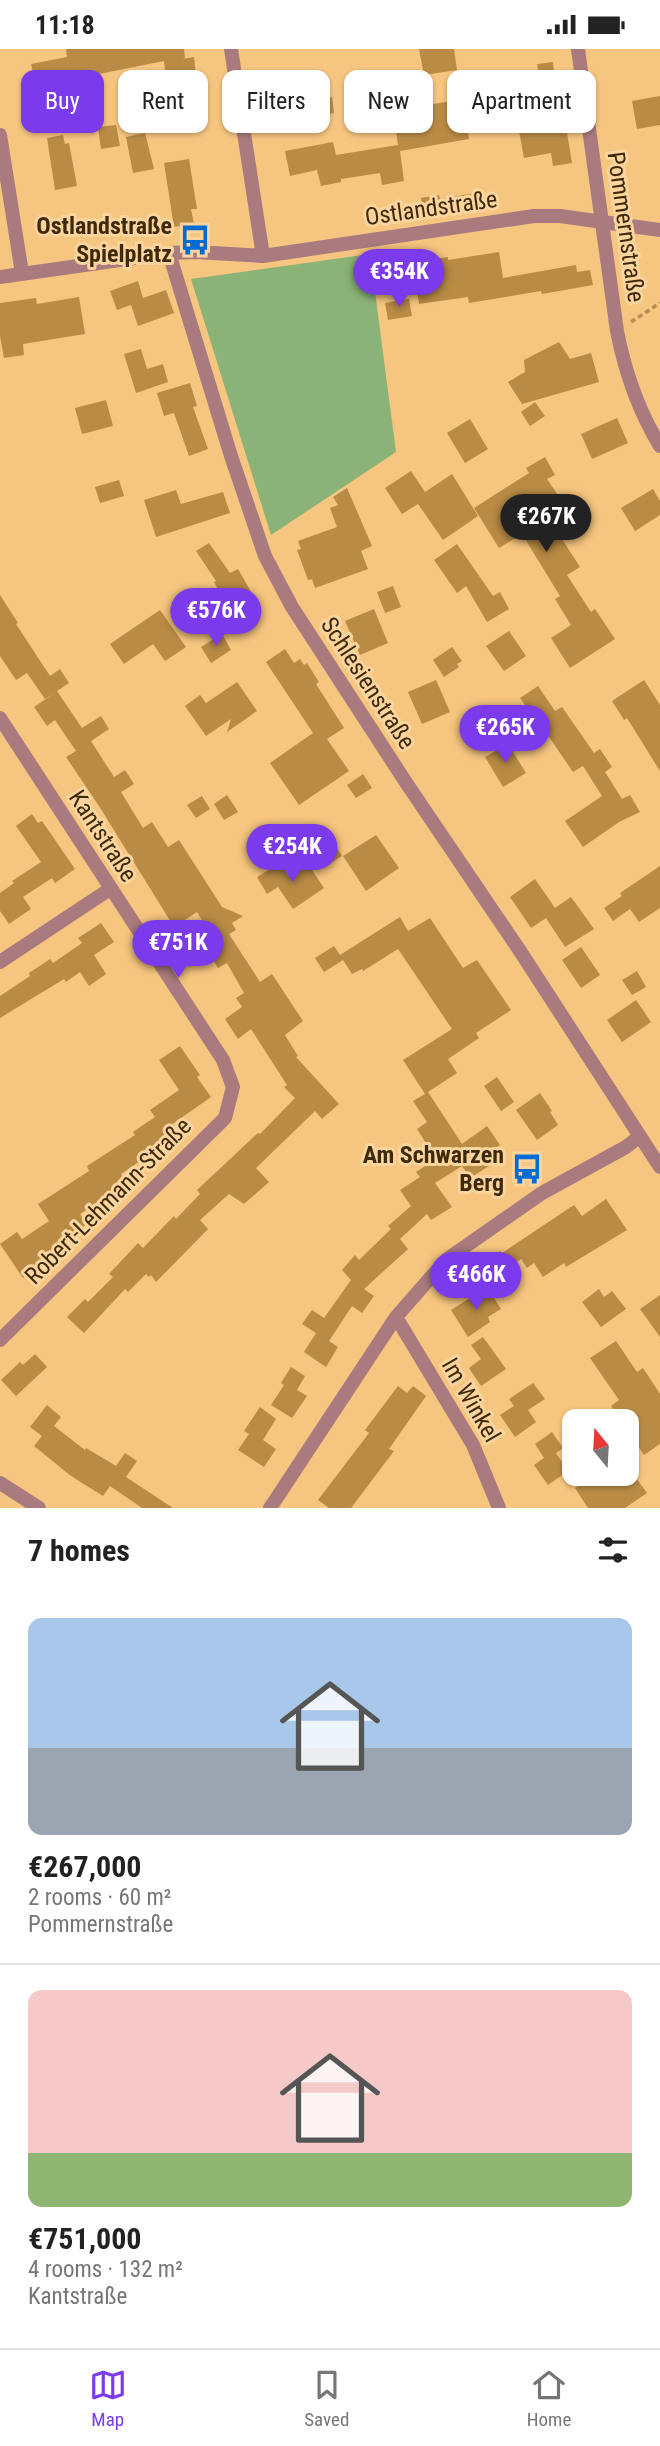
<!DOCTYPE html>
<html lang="en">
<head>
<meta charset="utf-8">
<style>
	:root { --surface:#fff; --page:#f6f6f6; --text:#222; --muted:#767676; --line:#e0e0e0; --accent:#7c3aed }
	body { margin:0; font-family:"Roboto Condensed",sans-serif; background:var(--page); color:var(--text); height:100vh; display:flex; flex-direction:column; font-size:26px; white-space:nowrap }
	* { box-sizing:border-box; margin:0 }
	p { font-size:23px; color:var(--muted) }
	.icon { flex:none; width:38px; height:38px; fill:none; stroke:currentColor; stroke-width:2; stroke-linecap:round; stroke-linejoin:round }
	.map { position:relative; height:1459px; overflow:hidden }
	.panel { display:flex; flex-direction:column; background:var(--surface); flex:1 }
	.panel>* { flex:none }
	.guide { position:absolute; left:21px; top:21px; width:620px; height:63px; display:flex; gap:14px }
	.needle { width:46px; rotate:342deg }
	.tools { position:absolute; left:562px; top:1360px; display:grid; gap:14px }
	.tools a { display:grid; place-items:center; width:77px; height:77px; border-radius:14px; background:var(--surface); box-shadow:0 2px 5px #0004; font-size:35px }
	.price { position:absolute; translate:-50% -60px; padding:0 16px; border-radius:24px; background:var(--accent); color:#fff; font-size:23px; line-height:46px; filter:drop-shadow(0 2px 4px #0008) }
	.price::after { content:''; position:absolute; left:50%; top:42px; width:21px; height:16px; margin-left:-10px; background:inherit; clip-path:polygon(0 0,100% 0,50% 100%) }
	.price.active { background:#222; color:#fff }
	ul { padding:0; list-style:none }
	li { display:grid; align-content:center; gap:14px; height:371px; padding:0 28px }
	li+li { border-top:2px solid var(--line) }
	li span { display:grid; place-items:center; height:217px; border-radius:14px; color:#555 }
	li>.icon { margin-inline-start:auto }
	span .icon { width:126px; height:126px; fill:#fffc; stroke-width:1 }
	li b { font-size:30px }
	h2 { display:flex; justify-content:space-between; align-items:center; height:84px; padding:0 28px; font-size:30px }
	.tag { padding:0 24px; border-radius:14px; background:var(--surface); box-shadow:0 2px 5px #0004; font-size:24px; line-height:63px }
	.tag.active { background:var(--accent); color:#fff }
	.status { display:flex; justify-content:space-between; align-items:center; height:49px; padding:0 35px; background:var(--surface); direction:ltr }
	.status svg { height:19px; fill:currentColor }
	.menu { display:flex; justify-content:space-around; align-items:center; height:98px; border-top:2px solid var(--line); background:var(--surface); font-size:19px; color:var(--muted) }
	.menu a { display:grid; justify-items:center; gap:4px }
	.menu .active { color:var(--accent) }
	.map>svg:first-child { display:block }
</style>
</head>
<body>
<div class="status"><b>11:18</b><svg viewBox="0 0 49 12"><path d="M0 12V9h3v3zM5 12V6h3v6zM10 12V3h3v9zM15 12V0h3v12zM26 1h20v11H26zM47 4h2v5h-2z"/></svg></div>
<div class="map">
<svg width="660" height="1459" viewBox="0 0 660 1459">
	<rect width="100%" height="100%" fill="#f6c57f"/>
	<!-- green -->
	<path fill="#8bb277" d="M370 205 396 403 271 486 191 230Z"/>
	<!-- building -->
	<path fill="#b98b45" d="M66 0H184L185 9 182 10 194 8 199 52 169 56 164 12 84 28 85 35 38 45 31 15 67 8Z
		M419 0H454L457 21 424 26Z
		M553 13 555 32 563 30 566 53H562L572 114 553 117 551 104 524 109 519 82 524 81 517 37 540 34 537 15Z
		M660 47V76L637 80 632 52Z
		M332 48 334 64 318 67 315 52Z
		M463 50 469 90 400 102 404 132 382 136 380 124 341 130V133L321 137 317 121 290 127 285 102 333 93 336 106 398 96 393 62Z
		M116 76 120 97 101 100 98 78Z
		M145 84 154 120 133 124 126 88Z
		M63 86 65 95 69 94 77 137 55 141 47 89Z
		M189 110 197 160H191L194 175 174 178 164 114Z
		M481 143 484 160 424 169 421 149 439 146 440 150Z
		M499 203 503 229 576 216 577 223 590 221 593 236 542 245 541 242 469 254 468 248 419 255 413 213 448 208V211Z
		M138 232 143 249 166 241 174 264 138 277 131 256 117 261 110 242Z
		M79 248 85 285 23 295 24 306 4 309 0 287V254L36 249 37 255Z
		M409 250 412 267 388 271 385 254Z
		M559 293 570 310 591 304 599 333 522 355 508 333 525 323 524 311Z
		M141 300 147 320 163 315 168 333 136 344 124 305Z
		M190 334 197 357 193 358 208 400 189 407 174 364 164 367 157 344Z
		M106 351 113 377 82 385 75 359Z
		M535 353 545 367 530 377 521 363Z
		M617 369 628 394 592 410 581 385Z
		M470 370 488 400 465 414 447 384Z
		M545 408 555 426 547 430 566 458 549 470 580 518 567 526 591 563 595 560 615 590 570 619 551 589 571 576 555 550 560 547 522 485 499 499 474 459 529 424 526 419Z
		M411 422 425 443 452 425 478 467 443 491 418 455 402 465 385 439Z
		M119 431 124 447 100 454 95 438Z
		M347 439 372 497 361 502 368 520 315 539 312 530 308 531 297 501 301 500 298 492 337 478 330 459 338 456 333 448Z
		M653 440 660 452V466L635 482 621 459Z
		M176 441 181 455 223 443 230 464 156 488 144 451Z
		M209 494 230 524 238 520 258 555 233 568 214 533 216 532 196 502Z
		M457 495 493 547 500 543 509 560 487 573 466 537 457 544 434 511Z
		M393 537 401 558 385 564 377 543Z
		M0 546 18 574 16 575 50 627 60 620 69 634 57 642 82 679 101 667 109 680 91 692 114 728 125 721 134 735 121 743 143 779 152 773 168 798 179 791 222 858 243 867 232 874 236 881 229 885 260 933 272 925 303 972 285 986 298 1007 296 1008 339 1055 322 1070 315 1062 256 1119 269 1133 244 1155 229 1145 200 1171 208 1180 156 1233 151 1226 149 1228 146 1225 128 1243 125 1240 84 1284 67 1268 85 1250 88 1253 113 1228 109 1225 138 1194 143 1199 174 1167 176 1170 200 1145 197 1141 258 1084 260 1085 295 1049 284 1038 287 1036 251 980 238 990 225 970 242 958 236 949 244 944 227 914 218 919 204 897 214 891 197 863 174 878 99 757 66 708 76 702 55 671 47 677 34 658 56 643 45 650 27 624 16 631 0 607Z
		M374 560 388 594 360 606 345 572Z
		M160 561 186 598 165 612 153 595 124 615 110 595Z
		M509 582 526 607 504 622 486 597Z
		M222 585 231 601 211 614 201 598Z
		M452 598 462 612 457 615 459 618 444 628 433 611Z
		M285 600 294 614 300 610 304 616 307 614 319 633 316 635 344 679 327 690 349 722 299 756 270 714 313 684 266 613Z
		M436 631 450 663 422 675 408 643Z
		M644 631 660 656V722L627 669 624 671 612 652Z
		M237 633 257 662 227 683 231 670 206 687 185 657 200 646 206 654Z
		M538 637 555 662 562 658 594 704 600 700 612 718 605 723 622 750 630 746 640 763 619 773 583 798 565 772 602 747 583 717 573 723 543 679 517 695 506 677 529 662 520 649Z
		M508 695 526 724 503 738 485 708Z
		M363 725 372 739 356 749 347 736Z
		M227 746 238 763 224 771 214 755Z
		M202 747 210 760 196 769 187 756Z
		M32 765 38 774 42 772 75 820 55 834 52 829 23 848 31 860 9 875 0 862V844L14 834 12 832 41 813 16 777Z
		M376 786 399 819 366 842 343 807Z
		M332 791 342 807 326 817 316 801Z
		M280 814 289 828 308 815 324 839 293 860 278 838 267 845 257 828Z
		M660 817V859L639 873 630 860 613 872 604 859 622 847 620 844Z
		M535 830 555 859 571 848 594 880 565 898 546 869 531 879 510 848Z
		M400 868 408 882 430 869 463 919 477 911 511 961 476 984 479 989 448 1010 457 1024 428 1043 462 1095 487 1077 500 1096 483 1108 489 1117 470 1129 462 1117 435 1134 452 1158 431 1171 427 1165 400 1190 408 1200 364 1240 374 1247 362 1264 352 1257 329 1292 338 1298 326 1318 304 1303 316 1284 302 1275 312 1261 324 1269 351 1231 342 1221 355 1206 359 1211 391 1180 388 1177 411 1157 400 1141 420 1128 416 1123 436 1110 417 1080 427 1073 413 1052 425 1045 403 1011 452 980 398 900 363 922 362 920 352 925 343 911 324 923 315 909 334 897 340 906Z
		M101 874 114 893 94 906 106 925 89 937 80 923 66 933 64 930 0 969V947L30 927 29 924 50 910 53 914 82 894 78 889Z
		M581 898 600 926 581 939 562 911Z
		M637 922 646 938 632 946 622 931Z
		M636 951 651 973 622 993 607 971Z
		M180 997 200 1026 197 1028 211 1048 164 1081 171 1091 121 1125 127 1133 80 1165 87 1175 59 1194 63 1200 23 1229 0 1195 17 1183 22 1190 49 1172 38 1155 89 1122 87 1117 135 1086 133 1083 155 1068 150 1061 179 1041 159 1011Z
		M497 1028 514 1053 501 1062 484 1037Z
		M540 1044 552 1062 550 1063 558 1076 537 1091 516 1061Z
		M606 1150 627 1181 566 1218 564 1214 543 1228 534 1214 527 1219 521 1210 496 1227 486 1212 500 1202 502 1204 574 1156 582 1167Z
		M487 1238 501 1260 488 1268 490 1273 468 1288 451 1261Z
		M599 1240 604 1248 612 1242 626 1260 601 1278 582 1253Z
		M660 1246V1288L640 1260Z
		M483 1288 506 1320 481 1337 469 1319 481 1310 471 1296Z
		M616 1292 637 1323 643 1319 660 1345V1395L644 1406 626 1380V1372H621L611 1357 619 1351 590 1309Z
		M35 1305 47 1318 16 1347 1 1331 20 1313 23 1316Z
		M291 1318 305 1327 297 1341 307 1347 292 1369 271 1356 284 1336 281 1334Z
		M533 1334 545 1350 528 1361 536 1373 515 1388 500 1366 514 1357 509 1350Z
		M398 1337 407 1344 413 1337 426 1347 389 1400 394 1402 351 1459H329L318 1451 369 1384 365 1381Z
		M47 1356 61 1368 54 1377 85 1401 86 1399 116 1417 125 1404 137 1412 126 1428 173 1459H142L110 1437 103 1447 71 1427 34 1397 42 1387 30 1378Z
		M260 1358 276 1370 263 1391 276 1400 264 1418 238 1401 249 1385 244 1382Z
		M552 1383 563 1399 556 1404 568 1422 548 1436 534 1416 544 1409 535 1395Z
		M629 1419 647 1444 625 1459H588L575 1439 597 1424H626V1421Z"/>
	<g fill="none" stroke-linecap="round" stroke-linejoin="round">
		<!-- path -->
		<path stroke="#b38d55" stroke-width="3.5" stroke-dasharray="5 3.5" stroke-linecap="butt" d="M631 273 660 254"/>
		<!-- street -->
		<path stroke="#a97b7e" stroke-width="14" d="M231 0 263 207
			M578 0 617 282C625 323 638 361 660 397
			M0 86 22 224
			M169 204 231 407 265 507 292 558 407 735 520 902 660 1118
			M0 228 169 204 196 203 263 207 534 167H560L660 181
			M0 669 223 1011 233 1038 225 1069 0 1291
			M0 913 110 840
			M396 1268 473 1396 499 1459
			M0 1434 39 1459
			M270 1459 396 1268 446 1211 542 1144 626 1098 640 1087"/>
	</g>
	<!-- icons -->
	<defs>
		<g id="bus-bare" transform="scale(2.415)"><path d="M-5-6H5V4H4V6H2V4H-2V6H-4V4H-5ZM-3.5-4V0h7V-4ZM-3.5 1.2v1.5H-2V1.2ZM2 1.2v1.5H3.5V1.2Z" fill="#006cd4" stroke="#fcd49d" stroke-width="2.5" paint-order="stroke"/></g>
	</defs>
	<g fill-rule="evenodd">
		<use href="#bus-bare" x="195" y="191"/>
		<use href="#bus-bare" x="527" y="1120"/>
	</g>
	<g text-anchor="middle" stroke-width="6" stroke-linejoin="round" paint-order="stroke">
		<!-- street labels -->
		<g font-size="24" fill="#3d2a0c" stroke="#fcd49d">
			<text transform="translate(431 159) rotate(-8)" y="8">Ostlandstraße</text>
			<text transform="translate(626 178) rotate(82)" y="8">Pommernstraße</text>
			<text transform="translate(368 634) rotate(57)" y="8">Schlesienstraße</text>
			<text transform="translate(103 787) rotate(57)" y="8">Kantstraße</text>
			<text transform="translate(108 1152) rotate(-45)" y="8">Robert-Lehmann-Straße</text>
			<text transform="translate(471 1351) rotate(60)" y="8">Im Winkel</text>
		</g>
		<!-- poi labels -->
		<g font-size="24" font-weight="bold" fill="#3d2a0c" stroke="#fcd49d" text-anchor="end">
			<text x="172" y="185">Ostlandstraße<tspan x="172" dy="28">Spielplatz</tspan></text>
			<text x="504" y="1114">Am Schwarzen<tspan x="504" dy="28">Berg</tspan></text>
		</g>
	</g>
</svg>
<div class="tools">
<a><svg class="needle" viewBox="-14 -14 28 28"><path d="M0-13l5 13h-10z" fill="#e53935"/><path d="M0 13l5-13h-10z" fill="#767676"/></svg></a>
</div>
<b class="price" style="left:399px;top:260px">€354K</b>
<b class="price active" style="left:546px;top:505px">€267K</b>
<b class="price" style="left:216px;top:599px">€576K</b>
<b class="price" style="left:505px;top:716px">€265K</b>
<b class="price" style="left:292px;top:835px">€254K</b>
<b class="price" style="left:178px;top:931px">€751K</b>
<b class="price" style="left:476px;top:1263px">€466K</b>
<div class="guide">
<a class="tag active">Buy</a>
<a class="tag">Rent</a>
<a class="tag">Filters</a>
<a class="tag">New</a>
<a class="tag">Apartment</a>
</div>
</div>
<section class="panel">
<h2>7 homes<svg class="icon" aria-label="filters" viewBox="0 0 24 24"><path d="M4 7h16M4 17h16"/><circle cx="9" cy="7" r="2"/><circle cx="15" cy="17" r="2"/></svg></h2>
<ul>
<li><span style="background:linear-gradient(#a9c7e8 60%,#9aa5b1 0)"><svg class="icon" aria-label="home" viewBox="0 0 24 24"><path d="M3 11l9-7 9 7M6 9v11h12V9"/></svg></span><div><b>€267,000</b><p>2 rooms · 60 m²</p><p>Pommernstraße</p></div></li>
<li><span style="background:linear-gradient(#f6c9c9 75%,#8fb573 0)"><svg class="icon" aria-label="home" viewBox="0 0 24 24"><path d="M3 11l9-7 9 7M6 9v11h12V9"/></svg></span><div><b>€751,000</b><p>4 rooms · 132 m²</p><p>Kantstraße</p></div></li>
</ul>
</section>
<nav class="menu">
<a class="active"><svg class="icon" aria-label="map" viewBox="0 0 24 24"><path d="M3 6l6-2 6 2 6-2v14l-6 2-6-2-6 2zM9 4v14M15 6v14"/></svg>Map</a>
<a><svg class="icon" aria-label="saved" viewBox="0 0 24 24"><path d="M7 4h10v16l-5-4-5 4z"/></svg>Saved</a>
<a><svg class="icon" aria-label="home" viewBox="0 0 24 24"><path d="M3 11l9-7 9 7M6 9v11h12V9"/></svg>Home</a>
</nav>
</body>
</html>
